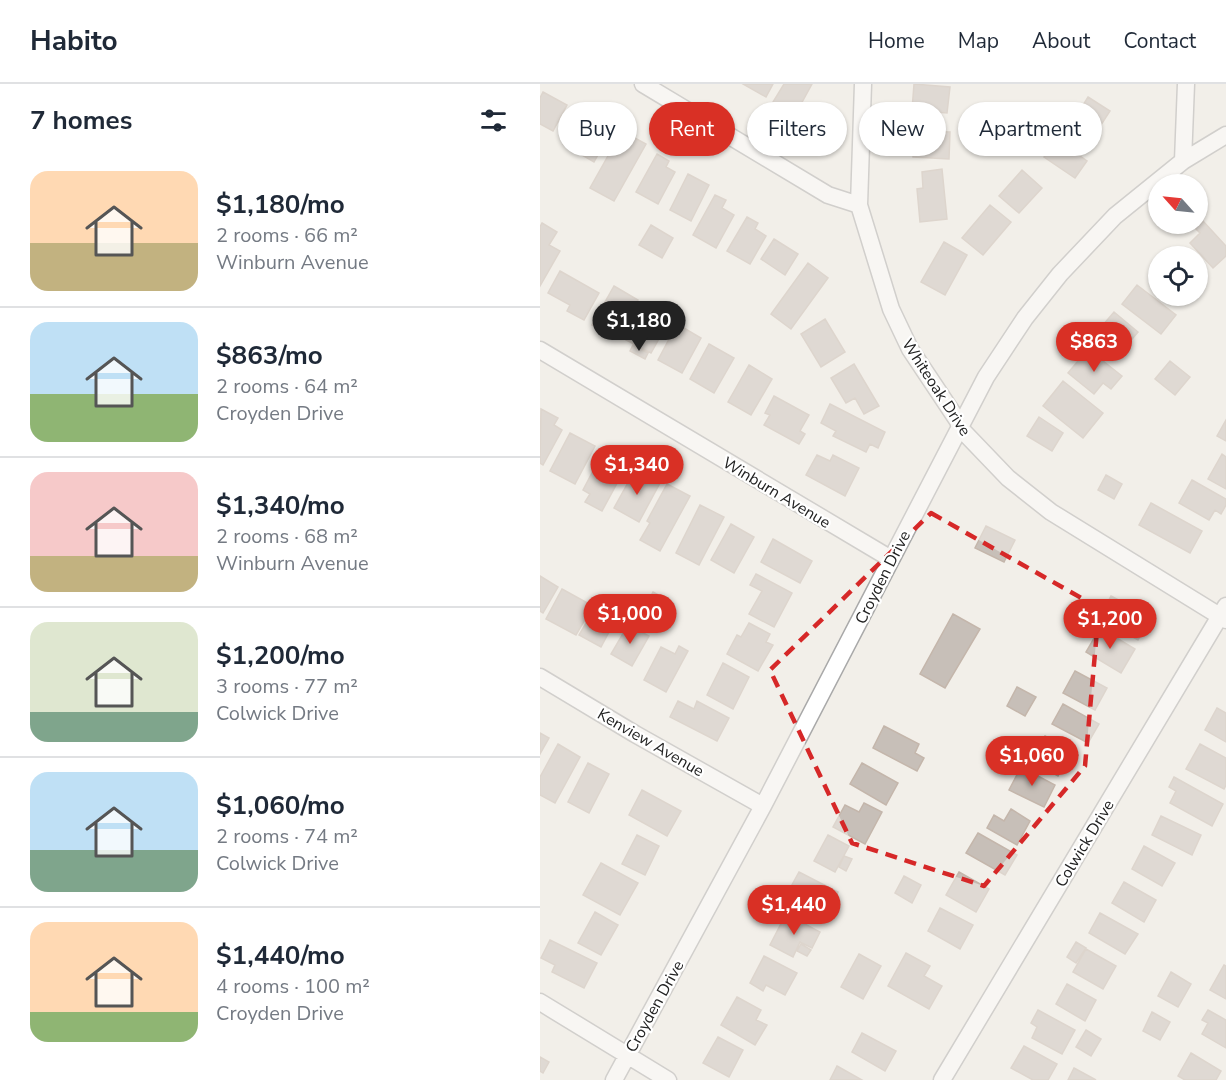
<!DOCTYPE html>
<html lang="en">
<head>
<meta charset="utf-8">
<style>
	:root { --surface:#fff; --page:#f6f6f7; --text:#1f2937; --muted:#747a83; --line:#e0e1e3; --accent:#d93025 }
	body { margin:0; font-family:"Nunito Sans",sans-serif; background:var(--page); color:var(--text); height:100vh; display:flex; flex-direction:column; font-size:22px; white-space:nowrap }
	* { box-sizing:border-box; margin:0 }
	p { font-size:20px; color:var(--muted) }
	.icon { flex:none; width:33px; height:33px; fill:none; stroke:currentColor; stroke-width:2; stroke-linecap:round; stroke-linejoin:round }
	.map { position:relative; flex:1; overflow:hidden }
	.panel { display:flex; flex-direction:column; background:var(--surface); width:540px }
	.panel>* { flex:none }
	.guide { position:absolute; left:18px; top:18px; width:570px; height:54px; display:flex; gap:12px }
	.needle { width:39px; rotate:297deg }
	.tools { position:absolute; left:608px; top:90px; display:grid; gap:12px }
	.tools a { display:grid; place-items:center; width:60px; height:60px; border-radius:50%; background:var(--surface); box-shadow:0 2px 4px #0004; font-size:30px }
	.price { position:absolute; translate:-50% -51px; padding:0 14px; border-radius:21px; background:var(--accent); color:#fff; font-size:20px; line-height:39px; filter:drop-shadow(0 2px 3px #0008) }
	.price::after { content:''; position:absolute; left:50%; top:36px; width:18px; height:14px; margin-left:-9px; background:inherit; clip-path:polygon(0 0,100% 0,50% 100%) }
	.price.current { background:#222; color:#fff }
	ul { padding:0; list-style:none }
	li { display:flex; align-items:center; gap:18px; height:150px; padding:0 30px }
	li+li { border-top:2px solid var(--line) }
	li span { display:grid; place-items:center; flex:none; width:168px; height:120px; border-radius:18px; color:#555 }
	li>.icon { margin-inline-start:auto }
	span .icon { width:72px; height:72px; fill:#fffc; stroke-width:1 }
	li b { font-size:26px }
	h2 { display:flex; justify-content:space-between; align-items:center; height:72px; padding:0 30px; font-size:26px }
	.pill { padding:0 21px; border-radius:27px; background:var(--surface); box-shadow:0 2px 4px #0004; font-size:21px; line-height:54px }
	.pill.current { background:var(--accent); color:#fff }
	header { display:flex; align-items:center; gap:36px; box-sizing:border-box; height:84px; padding:0 30px; background:var(--surface); border-bottom:2px solid var(--line) }
	header strong { font-size:28px }
	nav { display:flex; gap:33px; margin-inline-start:auto; font-size:21px }
	main { display:flex; flex:1; min-height:0 }
	.map>svg:first-child { display:block }
</style>
</head>
<body>
<header>
<strong>Habito</strong>
<nav><a>Home</a><a>Map</a><a>About</a><a>Contact</a></nav>
</header>
<main>
<section class="panel">
<h2>7 homes<svg class="icon" aria-label="filters" viewBox="0 0 24 24"><path d="M4 7h16M4 17h16"/><circle cx="9" cy="7" r="2"/><circle cx="15" cy="17" r="2"/></svg></h2>
<ul>
<li><span style="background:linear-gradient(#ffd9b3 60%,#c2b280 0)"><svg class="icon" aria-label="home" viewBox="0 0 24 24"><path d="M3 11l9-7 9 7M6 9v11h12V9"/></svg></span><div><b>$1,180/mo</b><p>2 rooms · 66 m²</p><p>Winburn Avenue</p></div></li>
<li><span style="background:linear-gradient(#bfe0f5 60%,#8fb573 0)"><svg class="icon" aria-label="home" viewBox="0 0 24 24"><path d="M3 11l9-7 9 7M6 9v11h12V9"/></svg></span><div><b>$863/mo</b><p>2 rooms · 64 m²</p><p>Croyden Drive</p></div></li>
<li><span style="background:linear-gradient(#f6c9c9 70%,#c2b280 0)"><svg class="icon" aria-label="home" viewBox="0 0 24 24"><path d="M3 11l9-7 9 7M6 9v11h12V9"/></svg></span><div><b>$1,340/mo</b><p>2 rooms · 68 m²</p><p>Winburn Avenue</p></div></li>
<li><span style="background:linear-gradient(#dfe7d0 75%,#7fa58c 0)"><svg class="icon" aria-label="home" viewBox="0 0 24 24"><path d="M3 11l9-7 9 7M6 9v11h12V9"/></svg></span><div><b>$1,200/mo</b><p>3 rooms · 77 m²</p><p>Colwick Drive</p></div></li>
<li><span style="background:linear-gradient(#bfe0f5 65%,#7fa58c 0)"><svg class="icon" aria-label="home" viewBox="0 0 24 24"><path d="M3 11l9-7 9 7M6 9v11h12V9"/></svg></span><div><b>$1,060/mo</b><p>2 rooms · 74 m²</p><p>Colwick Drive</p></div></li>
<li><span style="background:linear-gradient(#ffd9b3 75%,#8fb573 0)"><svg class="icon" aria-label="home" viewBox="0 0 24 24"><path d="M3 11l9-7 9 7M6 9v11h12V9"/></svg></span><div><b>$1,440/mo</b><p>4 rooms · 100 m²</p><p>Croyden Drive</p></div></li>
</ul>
</section>
<div class="map">
<svg width="686" height="996" viewBox="0 0 686 996">
	<rect width="100%" height="100%" fill="#f2efe9"/>
	<!-- building -->
	<path fill="#c7bfb8" stroke="#c4b6ab" stroke-width="1.5" d="M203 0H233L226 13Z
		M244 0H272L255 31 233 18Z
		M374 0 410 3 407 29 372 26Z
		M3 8 27 21 13 47 0 40V14Z
		M548 13 570 27 548 61 519 43 527 30 535 34Z
		M41 27 64 39 55 55 64 60 54 78 23 60Z
		M82 47 106 60 74 117 50 104Z
		M374 47 410 48 409 75 373 73Z
		M516 55 547 77 535 94 504 73Z
		M117 70 129 77 126 83 135 88 118 120 96 108Z
		M402 85 407 135 380 138 377 105 383 104 382 88Z
		M482 86 502 104 479 129 459 112Z
		M148 90 169 101 151 137 130 126Z
		M175 111 186 116 182 124 194 131 176 164 153 151Z
		M450 121 471 138 443 171 422 154Z
		M207 133 218 139 215 145 226 152 210 180 187 167Z
		M663 137 686 162V172L673 184 650 159 660 149 655 144Z
		M2 139 17 148 9 161 20 167 0 202V143Z
		M111 141 133 154 122 174 99 161Z
		M234 155 258 170 245 191 221 175Z
		M404 158 427 171 405 211 381 198Z
		M268 179 288 194 251 245 231 230Z
		M20 187 59 209 44 236 27 227 30 221 8 209Z
		M597 201 636 231 621 250 582 220Z
		M74 202 98 216 76 254 52 241Z
		M104 221 130 235 111 269 86 256Z
		M574 228 598 248 581 268 557 248Z
		M285 235 305 268 281 283 261 250Z
		M137 240 161 254 142 289 118 276Z
		M169 260 194 274 174 309 150 295Z
		M93 261 108 269 105 275 90 267Z
		M548 265 582 292 571 305 563 299 554 310 528 289Z
		M630 277 650 293 635 311 615 295Z
		M314 280 339 322 324 330 315 314 306 319 291 294Z
		M209 281 232 295 211 331 188 318Z
		M523 297 563 329 543 354 503 322Z
		M234 312 269 331 260 347 265 350 259 360 224 341 230 331 225 329Z
		M290 320 345 348 338 364 330 360 326 368 293 352 296 347 281 339Z
		M1 325 18 334 14 341 22 346 3 381 0 379Z
		M499 333 523 349 512 367 487 352Z
		M686 336V357L677 352Z
		M30 349 55 362 35 400 10 387Z
		M64 366 88 379 62 427 45 418 50 410 43 406Z
		M682 370 686 373V405L668 395Z
		M277 371 290 377 293 371 319 384 305 412 266 391Z
		M95 386 120 399 99 438 74 424Z
		M566 391 582 400 574 415 558 406Z
		M652 396 686 415V421L681 430 675 426 669 436 639 419Z
		M127 400 150 412 120 467 100 456 110 439 107 437Z
		M611 419 662 447 650 469 599 441Z
		M160 421 184 433 159 481 136 469Z
		M191 440 214 453 194 489 171 476Z
		M446 442 475 456 464 478 435 464Z
		M233 455 272 477 260 499 221 478Z
		M216 490 252 509 234 543 209 530 222 507 210 501Z
		M0 492 18 503 3 529 0 527Z
		M22 505 53 522 36 551 6 535Z
		M113 508 134 520 123 540 102 529Z
		M571 512 610 533 598 556 559 534Z
		M56 522 77 533 61 563 39 551Z
		M413 530 440 545 405 604 380 590Z
		M209 539 230 550 226 558 233 561 218 587 187 570 197 551 201 553Z
		M88 541 109 552 92 582 71 570Z
		M560 544 595 565 581 589 546 568Z
		M139 562 148 567 126 608 104 596 121 563 135 570Z
		M183 579 209 593 193 625 167 611Z
		M535 587 567 604 555 626 523 609Z
		M477 603 496 613 485 632 467 622Z
		M138 617 154 625 157 617 189 634 177 657 130 633Z
		M523 620 559 640 548 659 512 640Z
		M677 624 686 629V658L665 646Z
		M344 642 379 660 375 669 384 674 377 687 333 664Z
		M0 649 9 654 0 670Z
		M505 652 531 666 518 692 491 677Z
		M18 660 40 673 15 719 0 711V693Z
		M660 660 686 674V701L684 705 646 685Z
		M532 668 538 671 532 682 526 678Z
		M48 679 69 690 49 729 28 718Z
		M322 679 358 699 346 721 310 700Z
		M481 683 515 701 504 723 469 706Z
		M634 693 683 720 672 742 630 719 636 707 629 703Z
		M102 706 141 727 127 752 89 731Z
		M324 719 342 728 325 760 293 743 305 721 319 728Z
		M471 725 490 737 477 761 447 744 454 731 464 737Z
		M621 732 661 751 652 771 612 751Z
		M438 749 477 771 465 791 426 769Z
		M97 751 119 762 105 791 82 780Z
		M288 751 309 762 295 788 274 777Z
		M604 762 635 779 622 802 592 785Z
		M304 772 312 775 306 787 299 783Z
		M61 779 98 799 80 831 43 811Z
		M259 788 298 808 281 839 248 821 253 810 248 808Z
		M419 788 449 805 436 828 406 811Z
		M364 792 381 801 372 819 355 809Z
		M584 798 616 816 604 838 572 819Z
		M400 824 433 841 420 865 388 847Z
		M55 828 78 841 61 871 38 859Z
		M560 829 598 850 585 870 549 849Z
		M246 830 280 848 272 864 260 858 253 873 230 861Z
		M10 856 57 879 44 904 12 888 15 881 1 874Z
		M536 858 546 864 536 879 527 873Z
		M261 860 271 866 267 872 257 867Z
		M546 865 576 882 563 905 533 888Z
		M366 869 390 882 384 892 402 902 389 925 348 902Z
		M319 870 341 882 323 915 301 903Z
		M224 872 257 889 245 911 226 901 223 907 210 899Z
		M684 881 686 882V915L670 906Z
		M631 888 651 900 638 923 618 912Z
		M527 900 556 916 545 937 516 920Z
		M197 913 221 926 216 936 227 941 215 961 181 941Z
		M498 926 535 946 522 970 492 954 497 943 491 939Z
		M668 926 686 936V964L662 950 668 939 662 936Z
		M612 928 630 938 620 956 603 947Z
		M546 946 561 955 551 972 536 963Z
		M322 949 356 967 345 987 312 968Z
		M178 953 203 966 189 993 163 979Z
		M484 962 517 980 508 996H493L471 984Z
		M651 969 681 987 676 996H645L638 992Z
		M0 973 9 978 3 989 0 987Z
		M297 982 322 996H290Z
		M534 984 556 996H528Z"/>
	<g fill="none" stroke-linecap="round" stroke-linejoin="round">
		<!-- minor casing -->
		<g stroke="#a9a9a9" stroke-width="19">
			<path id="minor" d="M103 0 288 111 319 121
				M323 0 319 121 351 225 370 265 418 337 420 344 468 394 511 428 686 536
				M643 77 646 0
				M0 266 351 475
				M0 593 95 650 223 722
				M0 918 128 996
				M74 996 223 722 446 293 485 234 520 190 575 132 643 77 686 51
				M402 996 686 522"/>
		</g>
		<!-- minor -->
		<use href="#minor" stroke="#fff" stroke-width="16"/>
	</g>
	<!-- marked area -->
	<path d="M0 0H686V996H0ZM391 429 559 524 545 682 444 802 312 759 230 586Z" fill="#f2efe9" fill-opacity=".55" fill-rule="evenodd"/>
	<path fill="none" stroke="#d62828" stroke-width="4.5" stroke-dasharray="12 8" stroke-linejoin="round" d="M391 429 559 524 545 682 444 802 312 759 230 586Z"/>
	<g text-anchor="middle" stroke-width="4.5" stroke-linejoin="round" paint-order="stroke">
		<!-- street labels -->
		<g font-size="16" fill="#222" stroke="#fff">
			<text transform="translate(397 303) rotate(57)" y="6">Whiteoak Drive</text>
			<text transform="translate(237 408) rotate(31)" y="6">Winburn Avenue</text>
			<text transform="translate(342 493) rotate(-63)" y="6">Croyden Drive</text>
			<text transform="translate(111 658) rotate(30)" y="6">Kenview Avenue</text>
			<text transform="translate(544 759) rotate(-59)" y="6">Colwick Drive</text>
			<text transform="translate(114 922) rotate(-61)" y="6">Croyden Drive</text>
		</g>
	</g>
</svg>
<div class="tools">
<a><svg class="needle" viewBox="-14 -14 28 28"><path d="M0-13l5 13h-10z" fill="#e53935"/><path d="M0 13l5-13h-10z" fill="#747a83"/></svg></a>
<a><svg class="icon" aria-label="locate" viewBox="0 0 24 24"><circle cx="12" cy="12" r="6"/><path d="M12 2v4M12 18v4M2 12h4M18 12h4"/></svg></a>
</div>
<b class="price current" style="left:99px;top:268px">$1,180</b>
<b class="price" style="left:554px;top:289px">$863</b>
<b class="price" style="left:97px;top:412px">$1,340</b>
<b class="price" style="left:90px;top:561px">$1,000</b>
<b class="price" style="left:570px;top:566px">$1,200</b>
<b class="price" style="left:492px;top:703px">$1,060</b>
<b class="price" style="left:254px;top:852px">$1,440</b>
<div class="guide">
<a class="pill">Buy</a>
<a class="pill current">Rent</a>
<a class="pill">Filters</a>
<a class="pill">New</a>
<a class="pill">Apartment</a>
</div>
</div>
</main>
</body>
</html>
